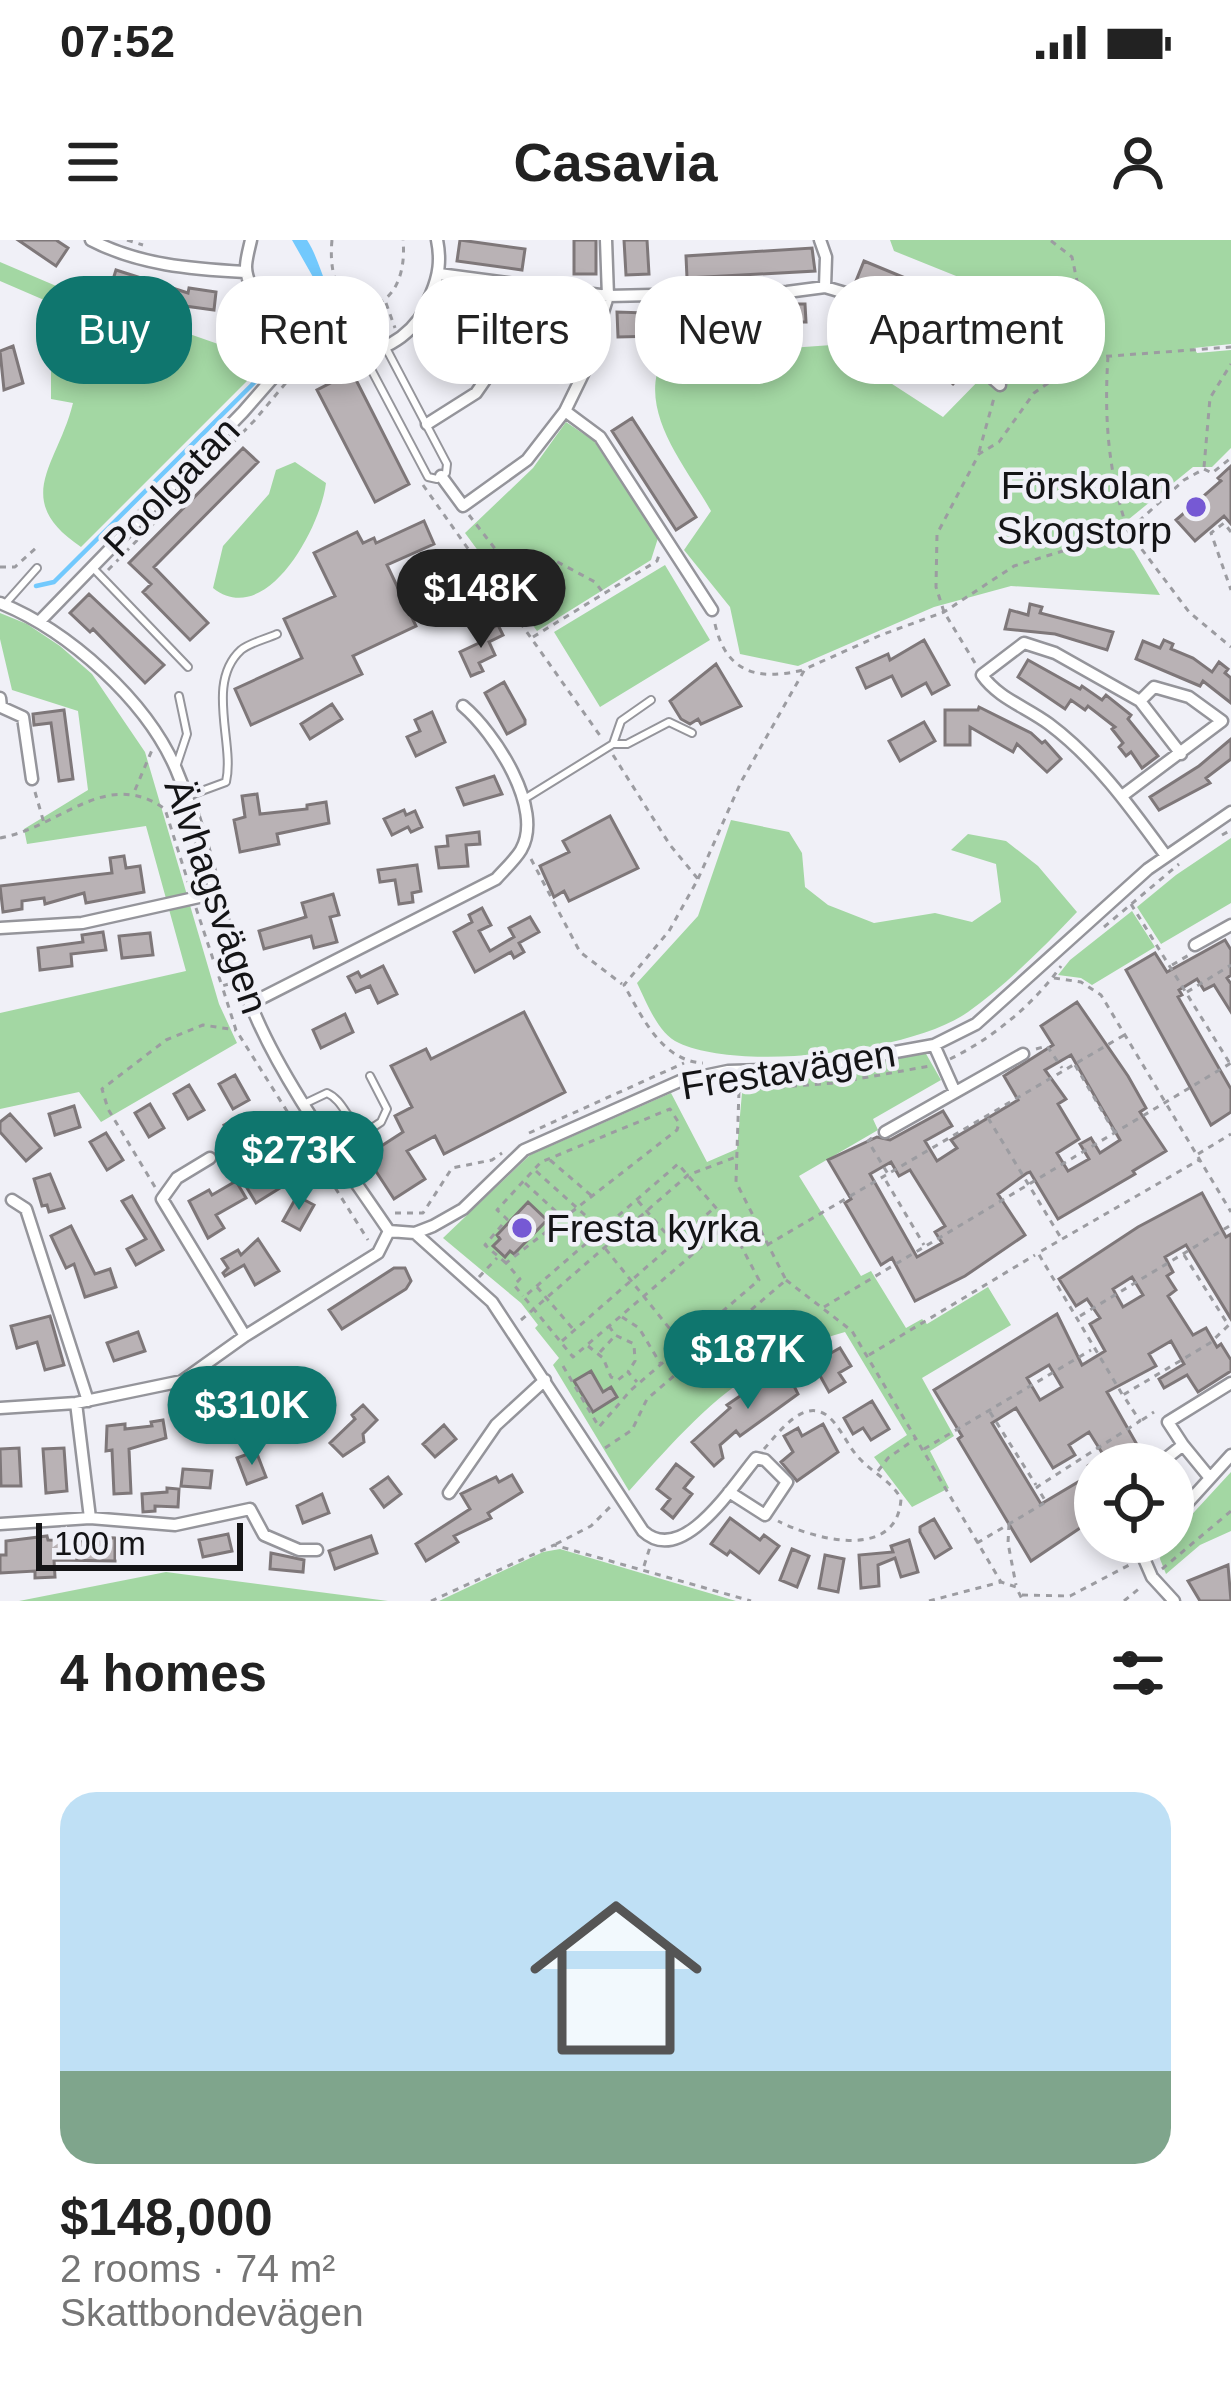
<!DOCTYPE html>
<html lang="en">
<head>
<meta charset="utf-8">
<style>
	:root { --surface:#fff; --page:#f6f6f6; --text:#222; --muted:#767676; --accent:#0f766e }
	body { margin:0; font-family:Helvetica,sans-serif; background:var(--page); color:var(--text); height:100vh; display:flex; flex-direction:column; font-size:45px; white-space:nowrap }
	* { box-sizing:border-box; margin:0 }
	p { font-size:39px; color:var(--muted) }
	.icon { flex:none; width:66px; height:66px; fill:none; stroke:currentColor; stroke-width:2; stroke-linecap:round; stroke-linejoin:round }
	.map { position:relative; height:1361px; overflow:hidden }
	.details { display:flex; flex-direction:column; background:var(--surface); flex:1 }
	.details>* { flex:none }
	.banner { position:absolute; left:36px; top:36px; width:1161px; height:108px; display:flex; gap:24px }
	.buttons { position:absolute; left:1074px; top:1203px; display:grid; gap:24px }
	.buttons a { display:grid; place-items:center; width:120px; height:120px; border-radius:50%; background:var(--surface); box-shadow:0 6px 18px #0003; font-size:60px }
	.scale { position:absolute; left:36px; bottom:30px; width:207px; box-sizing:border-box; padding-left:12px; border:6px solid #141416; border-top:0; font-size:33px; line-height:42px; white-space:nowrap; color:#141416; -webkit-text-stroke:9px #f0f0f7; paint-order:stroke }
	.price { position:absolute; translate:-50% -102px; padding:0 27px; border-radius:42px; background:var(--accent); color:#fff; font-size:39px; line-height:78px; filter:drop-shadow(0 3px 6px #0008) }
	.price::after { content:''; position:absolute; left:50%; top:72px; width:36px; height:27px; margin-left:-18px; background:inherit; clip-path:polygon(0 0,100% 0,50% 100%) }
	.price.current { background:#222; color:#fff }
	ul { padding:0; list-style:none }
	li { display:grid; align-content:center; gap:24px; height:636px; padding:0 60px }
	li span { display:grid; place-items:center; height:372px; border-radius:36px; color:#555 }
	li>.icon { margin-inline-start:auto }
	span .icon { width:216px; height:216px; fill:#fffc; stroke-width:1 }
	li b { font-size:51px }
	h2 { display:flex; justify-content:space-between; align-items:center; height:144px; padding:0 60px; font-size:51px }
	.tag { padding:0 42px; border-radius:48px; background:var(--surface); box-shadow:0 6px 18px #0003; font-size:42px; line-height:108px }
	.tag.current { background:var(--accent); color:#fff }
	.status { display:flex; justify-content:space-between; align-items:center; height:84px; padding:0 60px; background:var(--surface); direction:ltr }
	.status svg { height:33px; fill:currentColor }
	header { display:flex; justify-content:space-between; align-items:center; height:156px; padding:0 60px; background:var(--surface); font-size:54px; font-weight:700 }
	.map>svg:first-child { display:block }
</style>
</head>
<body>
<div class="status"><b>07:52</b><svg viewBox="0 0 49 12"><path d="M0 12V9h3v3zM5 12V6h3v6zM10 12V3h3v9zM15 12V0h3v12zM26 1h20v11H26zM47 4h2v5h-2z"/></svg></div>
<header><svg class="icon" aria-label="menu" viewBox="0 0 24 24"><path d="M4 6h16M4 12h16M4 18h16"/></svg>Casavia<svg class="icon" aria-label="person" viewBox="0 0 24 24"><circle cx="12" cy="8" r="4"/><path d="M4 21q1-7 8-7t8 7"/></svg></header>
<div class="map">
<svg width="1231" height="1361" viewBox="0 0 1231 1361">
	<rect width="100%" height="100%" fill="#f0f0f7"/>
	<!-- green -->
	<path fill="#a3d7a3" d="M890 0H1231V104L1194 108 1197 113 1231 110V208L1212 227H1193L1113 292 1134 311 1160 355 1011 346 934 367 798 426 740 414 730 367 684 310 711 271C685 225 636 170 663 117L832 105 943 177 1030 88 971 42 894 11Z
		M0 22 75 54 267 121 81 307C10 259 58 225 73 163L51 159V63L0 41Z
		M566 182 594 201 658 298 651 320 537 391 465 293 533 228Z
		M295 222 326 243C321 287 266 390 213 348L223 306 269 254 276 230Z
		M665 325 710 400 600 467 554 392Z
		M0 373 27 384 60 406 92 434 145 512 219 764 237 803 101 882 79 852 0 869V773L186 731 146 586 27 604 24 589 88 550 78 471 12 450 0 399Z
		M731 580 789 592 802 613 805 647 828 665 874 683 935 673 972 682 1001 662 996 624 951 610 968 594 1006 601 1038 626 1077 672C1044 707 1007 744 968 772 912 812 742 832 679 803 658 794 647 763 637 743L698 676Z
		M1231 598V663L1161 704 1137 667 1176 635Z
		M1132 671 1155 707 1092 745 1081 738 1058 735 1070 720Z
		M925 812 941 840 873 879 878 890 799 936 861 1036 871 1031 906 1088 922 1079 927 1084 988 1047 1011 1085 922 1138 954 1196 930 1211 949 1248 912 1267 874 1217 907 1195 845 1092C744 1121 696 1176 629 1251L553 1125 559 1118 535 1088 538 1085 521 1063 443 998 530 915 671 853 707 922 737 909 742 853 735 836 801 834Z
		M1231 1232V1291L1200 1305 1166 1334 1160 1319 1162 1306 1173 1302V1295Z
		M560 1309 736 1361H439L543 1312Z
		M166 1332 388 1361H19Z"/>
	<!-- water -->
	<path fill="#72c9fd" d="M292 0H307C317 16 320 30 327 46 334 63 346 71 349 90L344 93 322 67 313 37Z"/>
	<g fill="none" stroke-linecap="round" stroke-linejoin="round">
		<!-- stream -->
		<path stroke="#72c9fd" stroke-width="4.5" d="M36 346 54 342 269 128"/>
	</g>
	<!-- building -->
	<path fill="#b9b2b5" stroke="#7e7779" stroke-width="3" fill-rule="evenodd" d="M18 0H56L68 8 56 26Z
		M460 0 525 9 522 30 457 21Z
		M574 0H596V34H574Z
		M624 0H647L649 34 626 35Z
		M812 8 815 31 687 38 686 16Z
		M864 21 920 44 912 63 856 41Z
		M116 30 188 53 189 48 216 52 214 70 170 64 169 67 110 49Z
		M455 46 507 65 489 114 437 95Z
		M242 63 255 85 236 96 223 74Z
		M793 64H805L806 82H794V90L706 92V101L659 102V96L618 97 617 72 708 75V70L793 68Z
		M847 64 888 77 916 91 967 129 953 144 931 124 891 103 892 100 840 84Z
		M959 64 1002 101 988 118 945 81Z
		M13 106 23 143 4 150 0 111Z
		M352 132 409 244 375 262 317 150Z
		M632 178 696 277 676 290 612 191Z
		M243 208 258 222 154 327 208 383 190 400 143 352 151 344 129 323Z
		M1231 226V284L1224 276 1195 301 1176 280 1221 241 1218 238Z
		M424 281 434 304 387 325 416 386 353 416 362 434 251 485 235 449 302 418 284 379 335 356 314 313 357 292 363 303 374 298 376 303Z
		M89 354 164 425 145 443 93 389 90 392 70 373Z
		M1030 364 1042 367 1040 373 1113 392 1107 410 1055 394 1005 389 1010 370 1028 375Z
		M498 385 503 395 489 402 495 415 479 423 483 431 471 436 460 412 481 402 478 395Z
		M924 400 949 445 932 454 926 443 902 456 892 436 866 448 857 428 888 414 890 420Z
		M1164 400 1173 404 1171 409 1193 418 1212 432 1219 422 1228 429 1225 433 1231 438V463L1203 441 1200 446 1136 419 1143 401 1160 408Z
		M1028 420 1080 449 1082 446 1102 460 1106 455 1131 475 1128 479 1158 516 1142 528 1131 512 1126 516 1119 507 1123 503 1112 489 1115 487 1088 466 1085 470 1071 460 1065 469 1018 437Z
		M716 424 741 466 701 484 698 479 690 484 681 479 670 461Z
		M504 442 525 480V484L507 494 485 453Z
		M332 464 342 479 310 499 301 484Z
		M979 467 1031 493 1042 503 1045 501 1061 519 1047 532 1017 504 1013 512 970 487V505H945V470H978Z
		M64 470 73 539 59 541 51 483 34 485 33 474Z
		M432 472 445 502 416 516 407 497 420 491 415 480Z
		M924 482 935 501 900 521 889 501Z
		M1231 499V519L1206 538 1210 543 1159 570 1150 557 1199 526Z
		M494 536 502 554 464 565 457 548Z
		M257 554 260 574 307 569V565L326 562 329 583 277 594 279 604 240 612 234 580 245 577 242 556Z
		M404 570 406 575 415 571 422 587 411 592 408 587 392 595 384 579Z
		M610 576 638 628 569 661 564 651 554 657 540 626 569 612 563 601Z
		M479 592 480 604 466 605 468 626 439 628 436 607 448 606 447 596Z
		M124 616 126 628 140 626 144 652 86 663 84 653 45 664 44 658 22 661V669L3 672 0 646 112 633 110 618Z
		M417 625 421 651 412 653 413 662 399 664 395 640 380 642 378 630Z
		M333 654 339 675 330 677 337 702 314 708 311 696 264 709 259 691 306 677 302 663Z
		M482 668 491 685 479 691 490 711 514 697 509 688 530 677 539 692 519 703 524 712 514 718 511 712 475 732 454 692 472 682 469 675Z
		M103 692 106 710 71 714 72 726 40 730 38 708 83 702 82 695Z
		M150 693 153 715 122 718 119 696Z
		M1225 700 1231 710V735L1227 738 1231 744V772L1214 745 1204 750 1197 739 1179 750 1182 755 1178 757 1231 849V872L1211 885 1126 730 1155 713 1167 732Z
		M383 726 397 754 378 763 370 746 356 752 348 737 358 732 361 737Z
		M1077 762 1128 836 1146 868 1140 872 1166 911 1133 931 1135 934 1058 979 1030 932 1027 933 998 954 1025 995 965 1036 915 1061 892 1018 881 1025 845 963 851 959 828 920 877 897 890 900 943 871 952 886 925 901 937 921 957 908 951 900 1018 860 1004 836 1053 805 1041 786ZM1071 815 1120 900 1100 913 1091 898 1080 904 1089 919 1068 931 1057 913 1079 899 1058 864 1066 859 1045 830ZM891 922 899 936 910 930 945 986 935 992 942 1003 917 1017 870 934Z
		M524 772 565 852 444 914 435 896 407 911 425 939 394 959 366 916 403 892 395 876 412 867 391 826 426 809 431 819Z
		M345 774 353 792 321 808 313 790Z
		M235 835 249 860 233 869 219 844Z
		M189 845 204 870 188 879 174 854Z
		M150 864 164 888 149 897 135 873Z
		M74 866 80 887 55 895 49 874Z
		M10 874 41 908 26 921 0 892V882Z
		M244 874 256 896 266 891 276 907 261 916 280 948 256 963 247 948 262 939 238 899 233 902 224 885Z
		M106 893 123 920 107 930 90 902Z
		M50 934 64 968 49 972 47 965 42 966 34 939Z
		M236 941 246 958 216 975 224 988 208 998 189 961 209 950 212 955Z
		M1202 953 1226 997 1231 994V1079L1186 1005 1165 1017 1173 1032 1167 1036 1176 1050 1168 1056 1193 1095 1206 1088 1217 1107 1221 1104 1231 1120V1131L1198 1152 1187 1135 1164 1148 1159 1139 1184 1124 1171 1101 1149 1114 1156 1126 1107 1152 1148 1224H1091L1104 1216 1089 1192 1069 1205 1075 1215 1053 1228 1016 1168 992 1183 1041 1264 1095 1232V1278L1031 1321 958 1199 962 1196 934 1150 1057 1074 1082 1125 1105 1111 1090 1084 1100 1078 1087 1059 1076 1066 1059 1039 1138 987ZM1132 1037 1143 1055 1123 1067 1113 1049ZM1049 1125 1062 1147 1040 1160 1027 1138Z
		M132 956 163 1010 136 1025 127 1009 146 999 122 961Z
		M297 956 314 965 300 990 283 981Z
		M528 962 547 980 514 1014 510 1011 505 1017 493 1006 500 999 497 995Z
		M71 986 95 1034 110 1029 116 1047 85 1057 74 1024 66 1028 51 996Z
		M258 999 279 1031 255 1045 244 1025 225 1036 223 1033 228 1028 222 1019 238 1010 241 1015Z
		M394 1028H405L411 1041 406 1049 342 1089 329 1070Z
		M50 1076 64 1125 45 1130 37 1102 17 1108 11 1086Z
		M138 1092 145 1111 114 1121 107 1103Z
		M840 1108 851 1126 839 1133 845 1142 829 1152 813 1123Z
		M788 1123 798 1141 793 1144 798 1154 740 1196 736 1191 720 1205 723 1218 714 1226 692 1202 730 1168 727 1165Z
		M591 1131 603 1152 611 1147 617 1157 593 1172 574 1141Z
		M231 1142 241 1158 226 1167 230 1174 207 1188 198 1173 224 1153 221 1148Z
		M872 1161 889 1189 871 1200 863 1188 853 1194 844 1178Z
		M363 1165 377 1180 363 1194 364 1202 343 1216 330 1203 355 1179 352 1175Z
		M163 1180 166 1198 129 1209 131 1253 114 1254 112 1210 106 1211 107 1186 125 1184V1189L152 1186 151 1182Z
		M823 1184 838 1212 797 1241 781 1222 793 1212 784 1196 798 1188 802 1196Z
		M444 1185 456 1199 435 1217 423 1204Z
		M19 1208 21 1246H1L0 1209Z
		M64 1208 67 1251 46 1253 43 1209Z
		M256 1211 266 1237 247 1244 237 1218Z
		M676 1224 693 1237 684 1248 692 1254 673 1278 662 1269 670 1259 657 1249Z
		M183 1229 212 1231 210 1248 181 1246Z
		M512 1235 522 1252 488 1273 491 1278 454 1296 458 1302 426 1321 416 1304 470 1269 461 1254 496 1237 499 1242Z
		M388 1237 401 1254 384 1267 371 1249Z
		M167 1248 179 1249 178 1267 155 1266V1271L143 1272 142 1254 167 1252Z
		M322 1254 329 1273 303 1283 297 1266Z
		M730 1278 760 1300 764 1295 779 1306 759 1333 730 1311 727 1315 711 1304Z
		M934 1279 951 1308 935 1318 920 1292V1287Z
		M228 1294 232 1311 203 1317 199 1300Z
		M47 1296 48 1300 90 1301V1297L115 1298V1321L54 1320 55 1337 35 1338V1331L0 1333V1315H6V1301Z
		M371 1296 377 1313 335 1329 329 1311Z
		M909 1300 918 1332 901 1337 895 1318 878 1325 879 1346 861 1348 859 1315 893 1312 891 1306Z
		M792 1309 809 1316 797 1347 780 1340Z
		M271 1313 304 1320 303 1332 270 1329Z
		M825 1315 844 1319 838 1352 819 1348Z
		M1228 1325 1231 1361H1200L1188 1341Z"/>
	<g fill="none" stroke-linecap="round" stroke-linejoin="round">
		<!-- service casing -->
		<g stroke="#95959b" stroke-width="10">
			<path id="service" d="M363 114 428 237 437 239 446 233 447 224 386 108
				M93 328 188 427
				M5 364 37 328
				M613 504 621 481 651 460
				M177 524 187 494 179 456
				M188 556 226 542C235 503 205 443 241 410 249 403 266 399 277 394
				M526 558 613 504H627L669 482 692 493
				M306 863 327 853C345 861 347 884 366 892L381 882 387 869 370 836"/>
		</g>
		<!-- minor casing -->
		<g stroke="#95959b" stroke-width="15">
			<path id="minor" d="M91 0C139 25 191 29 245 32
				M251 0C249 9 246 19 246 27 246 38 253 52 258 62 286 124 377 135 419 79 424 72 427 62 431 54 439 35 441 20 437 0
				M820 0 826 17 825 47
				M439 34 608 56 787 52 825 47 886 65 937 89 1000 145
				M565 171 600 197 712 370
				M427 184 476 153 501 117 524 46
				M441 236 463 266 527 220 565 171 585 130 608 56 606 0
				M0 363C69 391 146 460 176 529 208 605 220 689 251 765 281 841 343 923 389 991
				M40 381 243 172 299 108
				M0 458 1 467 23 477 32 539
				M1122 556 1222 481 1189 457 1154 447 1140 461
				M1166 616C1131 568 1096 519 1049 484 1026 467 998 458 982 435L1024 403 1055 413 1140 461 1181 514
				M0 688 82 683 217 653
				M1195 705 1231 685
				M250 764 496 639C504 630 515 620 521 610 545 569 494 492 463 466
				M934 805 955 852
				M885 892 1023 814
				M210 918 177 938 162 959 245 1096
				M12 960 26 969 88 1161
				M389 991 415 993 433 986 463 969 524 910 680 841 728 831 802 829 934 805 976 784 1148 629 1231 572
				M415 993 492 1062 643 1291C682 1327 732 1247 756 1218L765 1220 787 1242 765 1275 729 1252
				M76 1163 90 1278
				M0 1168 76 1163 182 1141 245 1096 378 1013 389 991
				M1183 1205 1210 1238
				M1159 1224 1183 1205 1168 1182 1231 1143
				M449 1253 496 1185 545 1140
				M1173 1279 1231 1215
				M0 1284 90 1278 175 1285 250 1269 264 1295 299 1310H317
				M1152 1302 1142 1314 1152 1337 1174 1361"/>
		</g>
		<!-- path -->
		<path stroke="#9c9ca1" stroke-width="3" stroke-dasharray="6 6" stroke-linecap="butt" d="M127 0 143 5
			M332 0C323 92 411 85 403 0
			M386 63 395 88
			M1108 116C1104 178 1108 232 1128 291L1184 240 1204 229 1212 233 1231 218
			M1011 137 1040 117 1084 118 1101 97 1103 76 1077 41 1072 17 1050 0
			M979 212 994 158
			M1204 227 1210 158 1231 124
			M423 245 601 497
			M469 275 496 310 514 319 554 320 595 342 604 354
			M1231 292 1224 283 1211 293 1231 350
			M0 327H15L37 307
			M108 330 254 181 295 132
			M715 384C726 433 758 441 803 430
			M533 397 657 321 659 315
			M975 423 944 372 936 347 937 294 979 214 999 202 1034 153 1084 118 1231 107
			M613 515 670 605 698 639 669 691 624 745C642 777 662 821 703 823
			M135 550 152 510
			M35 552 44 583
			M1222 595 1231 590
			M0 598C61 587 106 527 165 569L190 648
			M531 619 580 712 622 744
			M698 639 741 542 805 429 881 395 944 372 1014 326 1128 291 1189 372 1231 407
			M1131 664 1229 822
			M196 668 222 746
			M1104 687 1179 624
			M1172 725 1189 715
			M1054 738 1081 742 1101 755 1231 972
			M229 744 222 746 236 790 368 1000
			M1187 752 1231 725
			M1036 809 1047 806 1062 828
			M950 819C993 798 1034 764 1061 726
			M1075 825 1115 893
			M988 878 1061 998
			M529 893 684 823
			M872 898 868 901 888 934
			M1198 914 1231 894
			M550 920 593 957
			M536 931 586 976 584 982 682 1104
			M886 941 924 1005
			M525 943 562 977
			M155 947 108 869 102 849 166 800 203 785 236 790
			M638 961 674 1003
			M395 973H423L452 928 492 920 502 913
			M767 1005 1126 794
			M1184 1015 1227 1083
			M506 1023 485 1005 507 979 497 970 541 922 670 869 679 883 677 890 506 1023 520 1039 514 1045 523 1056
			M479 1037 497 1018
			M786 1040 852 1091 1001 1342
			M537 1047 573 1089
			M824 1067 1231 823
			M1080 1076 1231 985
			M622 1077 639 1088 660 1123
			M521 1080 688 935 736 917
			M609 1086 615 1095 634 1104 635 1121 628 1132 637 1142
			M562 1101 713 969
			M588 1106 603 1118 611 1137 618 1140 628 1132
			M600 1112 614 1097
			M869 1115 1035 1015
			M563 1126 599 1187 631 1150 759 1040 729 983 678 924 524 1057 573 1117 729 983
			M1122 1154 1038 1013 1199 920
			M990 1172 1036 1245
			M1142 1180 1154 1172
			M605 1208 632 1190 647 1159 786 1040 736 942 739 850 835 843 930 826
			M764 1209C780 1191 807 1153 832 1180 843 1192 849 1208 860 1219 874 1234 892 1241 901 1259 897 1322 813 1299 778 1281
			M924 1209 1091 1110
			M878 1231 888 1218 915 1199
			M1009 1284 1008 1303 1016 1345
			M977 1303 1046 1262 1037 1247 1140 1181 1123 1155 1210 1103 1231 1083
			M556 1304 591 1286 611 1266
			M644 1326 650 1307
			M1162 1329 1231 1271
			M1022 1355 1070 1356 1131 1324
			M431 1361 554 1305 751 1361
			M929 1361 1001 1342 1016 1347 1023 1361
			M1124 1361 1141 1347"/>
		<!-- service -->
		<use href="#service" stroke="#fff" stroke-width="6"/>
		<!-- minor -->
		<use href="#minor" stroke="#fff" stroke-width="10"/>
	</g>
	<!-- markers -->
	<g fill="#7659d4" stroke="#f0f0f7" stroke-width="4.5">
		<circle cx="1196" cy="267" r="12"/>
		<circle cx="522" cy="988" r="12"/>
	</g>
	<g text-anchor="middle" stroke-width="9" stroke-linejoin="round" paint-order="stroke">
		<!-- poi labels -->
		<g font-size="39" fill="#141416" stroke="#f0f0f7" text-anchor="end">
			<text x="1172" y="259">Förskolan<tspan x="1172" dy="45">Skogstorp</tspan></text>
			<text x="546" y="1002" text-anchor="start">Fresta kyrka</text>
		</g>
		<!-- street labels -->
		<g font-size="39" fill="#141416" stroke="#f0f0f7">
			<text transform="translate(171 246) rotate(-46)" y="14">Poolgatan</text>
			<text transform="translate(217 656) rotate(71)" y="14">Älvhagsvägen</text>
			<text transform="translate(788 829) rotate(-9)" y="14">Frestavägen</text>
		</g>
	</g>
</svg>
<div class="buttons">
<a><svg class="icon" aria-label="locate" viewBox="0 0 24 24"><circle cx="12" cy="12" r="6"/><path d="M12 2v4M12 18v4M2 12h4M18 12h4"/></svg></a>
</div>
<div class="scale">100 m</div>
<b class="price current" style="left:481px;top:411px">$148K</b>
<b class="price" style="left:299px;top:973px">$273K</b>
<b class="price" style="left:748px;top:1172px">$187K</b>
<b class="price" style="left:252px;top:1228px">$310K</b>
<div class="banner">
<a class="tag current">Buy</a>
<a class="tag">Rent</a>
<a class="tag">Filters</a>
<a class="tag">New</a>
<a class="tag">Apartment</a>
</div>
</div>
<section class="details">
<h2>4 homes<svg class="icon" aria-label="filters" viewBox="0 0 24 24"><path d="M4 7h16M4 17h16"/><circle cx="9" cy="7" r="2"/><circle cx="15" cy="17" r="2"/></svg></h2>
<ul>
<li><span style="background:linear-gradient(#bfe0f5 75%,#7fa58c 0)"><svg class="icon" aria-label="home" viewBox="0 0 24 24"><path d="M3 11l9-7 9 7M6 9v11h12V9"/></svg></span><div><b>$148,000</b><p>2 rooms · 74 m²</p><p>Skattbondevägen</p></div></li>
</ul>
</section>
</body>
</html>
